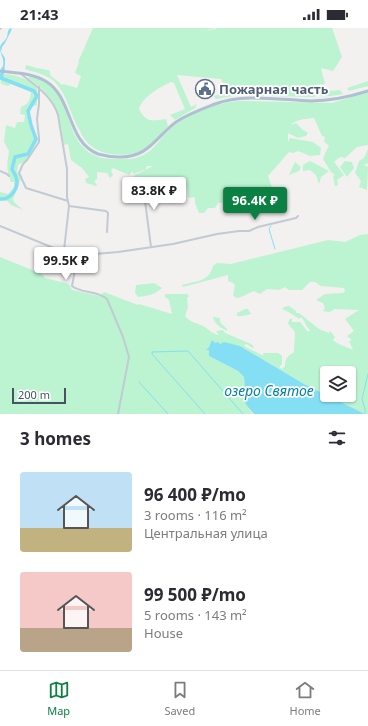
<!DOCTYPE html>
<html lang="en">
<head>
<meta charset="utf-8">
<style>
	:root { --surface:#fff; --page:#f2f2f3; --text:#2b2b33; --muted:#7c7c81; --line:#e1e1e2; --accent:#0b8043 }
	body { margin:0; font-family:"Noto Sans",sans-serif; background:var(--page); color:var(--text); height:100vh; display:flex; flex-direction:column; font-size:15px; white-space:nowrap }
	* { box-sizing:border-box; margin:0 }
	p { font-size:13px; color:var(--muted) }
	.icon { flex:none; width:22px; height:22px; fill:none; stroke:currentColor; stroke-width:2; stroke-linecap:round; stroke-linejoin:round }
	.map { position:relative; height:386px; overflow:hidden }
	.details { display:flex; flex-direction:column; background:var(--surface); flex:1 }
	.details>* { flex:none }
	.buttons { position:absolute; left:320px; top:338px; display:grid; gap:8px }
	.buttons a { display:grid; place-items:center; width:36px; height:36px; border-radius:4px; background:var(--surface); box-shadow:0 1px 3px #0004; font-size:20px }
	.scale { position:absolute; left:12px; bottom:10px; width:54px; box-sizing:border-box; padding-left:4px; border:2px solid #465460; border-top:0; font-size:11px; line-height:14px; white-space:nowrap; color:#465460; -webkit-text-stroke:3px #fff; paint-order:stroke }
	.price { position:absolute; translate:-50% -34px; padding:0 9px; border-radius:4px; background:#fff; color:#222; font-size:13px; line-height:26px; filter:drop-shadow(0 1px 2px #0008) }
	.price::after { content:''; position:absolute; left:50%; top:24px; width:12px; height:9px; margin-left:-6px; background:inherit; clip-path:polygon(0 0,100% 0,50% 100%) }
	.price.selected { background:var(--accent); color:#fff }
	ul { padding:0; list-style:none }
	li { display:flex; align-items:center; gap:12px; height:100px; padding:0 20px }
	li span { display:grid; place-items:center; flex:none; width:112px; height:80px; border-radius:4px; color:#555 }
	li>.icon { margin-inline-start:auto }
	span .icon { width:48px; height:48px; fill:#fffc; stroke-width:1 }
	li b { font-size:17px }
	h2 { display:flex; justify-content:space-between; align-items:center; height:48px; padding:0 20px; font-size:17px }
	.status { display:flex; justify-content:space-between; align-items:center; height:28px; padding:0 20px; background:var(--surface); direction:ltr }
	.status svg { height:11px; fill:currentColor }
	.tab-bar { display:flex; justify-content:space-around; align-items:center; height:56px; border-top:1px solid var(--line); background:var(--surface); font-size:11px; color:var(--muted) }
	.tab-bar a { display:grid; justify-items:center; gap:2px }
	.tab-bar .selected { color:var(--accent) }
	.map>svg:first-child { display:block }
</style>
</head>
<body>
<div class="status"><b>21:43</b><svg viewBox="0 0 49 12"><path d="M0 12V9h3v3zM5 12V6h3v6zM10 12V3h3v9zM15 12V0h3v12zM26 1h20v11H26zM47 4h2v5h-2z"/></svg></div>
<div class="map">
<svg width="368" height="386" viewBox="0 0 368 386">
	<rect width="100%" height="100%" fill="#f3f0f0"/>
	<!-- green -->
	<path fill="#bcf3d0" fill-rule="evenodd" d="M93 0H215L204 3 215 1 214 4 216 0H332L342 29 333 43 321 40 325 56 314 57V62L316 64 340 62 343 66C335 67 326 70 318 67L314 69 239 67 216 71 214 68 227 64 221 51 177 47 191 79 197 76 195 80 175 92 170 87 185 81 174 55 171 54C160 59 142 69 139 81 146 95 152 93 166 91L168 98C160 107 150 119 138 124 125 129 101 127 91 118 86 114 82 108 80 103 70 87 68 68 55 54 47 47 36 44 27 42L25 40 26 37C30 38 33 39 36 40 42 41 45 41 50 43V47L62 57 63 56 77 60 81 48 75 45 79 34H78Z
		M0 46C9 45 34 51 37 60 38 65 37 72 37 77L28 80 32 97 38 112 27 132 18 137 17 144 22 148 13 171 14 174 23 182 11 177 7 173 0 172V164L8 166 14 159V154H11C6 141 7 136 9 123L4 114 6 97 15 100 17 94H24L25 87 20 86 21 79C29 76 30 72 31 64L11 56 8 58 1 56Z
		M30 48C38 50 45 53 51 59 71 76 67 115 94 127 101 131 110 131 118 131 153 133 152 116 175 97 191 85 220 74 240 73L332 75 368 64V117L357 119 345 130 340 129 334 134 344 147 337 152 338 157 335 158 333 148 335 147 331 144 323 131 326 123 329 118 324 113 325 109 322 108 314 90C305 91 292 91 289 101L291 97 296 95 302 101 308 105 306 108 298 110 288 105V114L290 110 313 114 321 120 320 127 310 128 298 123 293 125 289 124 268 148 274 165C264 170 262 177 250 174 240 180 234 184 227 174L218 175 215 180H208L204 185H199L195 175V170L193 169 189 170 188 169 187 159C179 155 171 156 164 152L160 158 153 163 140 162 133 157 129 160 127 157 135 147 153 138H147L145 142C141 142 138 145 133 146V143L129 147 113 140 111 142 113 147 110 150 107 145 97 144V151L94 153 97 157 96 158 86 155 85 151 89 149 82 140 71 132 68 116 64 117C59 84 57 70 28 50Z
		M368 53V58L349 63 347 60Z
		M368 121V135L364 137 368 139 367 162 359 159 361 153 355 145 359 133 364 130Z
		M310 133 329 143 321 149 319 156 316 147 310 142 303 143V137Z
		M345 133 352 134 354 140 347 149 340 139Z
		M295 134 301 139 299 143 289 147Z
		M368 206V386H365L304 356 240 318 220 316 210 317 207 322H209V328L238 343 244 349 247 378 253 386H0V229L42 246 45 250 69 256 72 262 100 268 104 264 138 277 139 276 172 286 169 272 165 269V266H187L189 268 187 270 188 279 185 288C190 295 198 295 205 299 210 303 213 306 219 307L216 303 223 302 225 305 251 316 254 319 253 320 246 316 244 318 264 328 263 326 264 325H278L282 328V336L279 339 282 341 285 338C285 330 288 328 294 324L295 304 288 296 289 292 292 290V294H300L308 304 310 302C306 299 305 293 301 289L299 291C294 287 289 284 282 281L284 279 289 278 296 283V285H299L319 301 329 305 330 303 335 309 333 312C337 316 347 319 353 322L349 313 352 312 347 308 354 303 345 291 359 282 334 281C331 285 327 284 323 283L325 280 323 275 316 272 325 266 343 265 345 263 344 260 321 258 315 254H310L302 262H289L285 259 279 262 267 261 260 266 254 263C248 265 242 270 236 270L233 267 235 257 233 255 228 253V247L183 259 182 257C196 253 209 254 213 238L217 235 231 236 328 212 345 214 360 207ZM327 345H349V367H327Z
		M154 255 162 260C154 267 148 268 138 269L135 265 136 257Z
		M245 281H248L251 286 242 288H237V285Z
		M213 289 220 290V294L227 301V303C220 299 215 297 213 289Z"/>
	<!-- water -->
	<path fill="#85dff4" d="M10 0 12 1 5 15 2 19 1 24 5 30V37L4 41H2C6 31 0 28 0 19 1 15 6 12 7 9 8 5 7 4 10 0Z
		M212 312 215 315 218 314 220 316 224 314 240 318 304 356 365 386H254L247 378 240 366 245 360 244 349 238 343 209 328V322H206L209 319Z"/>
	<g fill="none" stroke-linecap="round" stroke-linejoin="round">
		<!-- stream -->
		<path stroke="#85dff4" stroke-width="1" d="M271 198 269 201 275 221
			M139 354 168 386
			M205 386 152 326V324L188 323 243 386
			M365 386V381L362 371 368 346"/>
		<!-- river -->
		<path stroke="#85dff4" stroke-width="3.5" d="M0 171C9 172 17 163 17 154 17 149 14 145 12 141L15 129 28 126 36 111 31 97 28 83 37 68 34 63 1 50 3 41"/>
		<!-- minor -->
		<path stroke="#c0cbd3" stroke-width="2" d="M0 1 1 0
			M21 46C36 58 52 68 58 87L67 141V169L69 178 64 222
			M39 59V76L37 91 39 110V114L27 132 23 136 19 145 26 160 68 173
			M0 143 7 146 9 148
			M69 178 106 183 108 185 107 204
			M0 198 56 221 78 226H95L118 224 173 216 217 206 239 203H249L258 199 296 190 298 188
			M151 219 145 173 154 170 183 173
			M78 226 72 258C82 266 97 262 107 271L123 309 129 329 118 386"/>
		<!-- major -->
		<path stroke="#aec0d1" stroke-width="3" d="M0 43C16 45 33 45 47 54 73 71 67 114 98 126 105 128 112 129 119 129 148 130 156 109 176 94 188 86 202 81 215 76 243 65 281 72 311 73 331 73 349 69 368 63"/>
	</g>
	<!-- icons -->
	<defs>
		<g id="civic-ring" transform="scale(1)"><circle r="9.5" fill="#fff" stroke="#5c6f8a" stroke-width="1.5"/><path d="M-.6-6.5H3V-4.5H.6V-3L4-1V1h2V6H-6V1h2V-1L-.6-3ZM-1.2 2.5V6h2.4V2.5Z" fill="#5c6f8a"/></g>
	</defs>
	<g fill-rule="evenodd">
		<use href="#civic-ring" x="205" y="61"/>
	</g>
	<g text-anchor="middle" stroke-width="3.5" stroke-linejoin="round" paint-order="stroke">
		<!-- service labels -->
		<g font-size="13" font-weight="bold" fill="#4e5e75" stroke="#fff" text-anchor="start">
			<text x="219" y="66">Пожарная часть</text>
		</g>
		<!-- water labels -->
		<g font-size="14" font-style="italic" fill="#0381a0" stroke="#fff">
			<text x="269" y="368">озеро Святое</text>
		</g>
	</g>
</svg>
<div class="buttons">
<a><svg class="icon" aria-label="layers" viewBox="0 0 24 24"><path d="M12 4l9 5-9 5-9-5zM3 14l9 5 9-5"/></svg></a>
</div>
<div class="scale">200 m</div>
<b class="price" style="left:154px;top:183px">83.8K ₽</b>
<b class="price selected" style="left:255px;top:193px">96.4K ₽</b>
<b class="price" style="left:66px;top:253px">99.5K ₽</b>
</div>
<section class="details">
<h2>3 homes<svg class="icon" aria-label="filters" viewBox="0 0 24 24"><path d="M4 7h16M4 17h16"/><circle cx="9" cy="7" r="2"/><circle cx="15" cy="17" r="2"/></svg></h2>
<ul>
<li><span style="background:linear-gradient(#bfe0f5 70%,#c2b280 0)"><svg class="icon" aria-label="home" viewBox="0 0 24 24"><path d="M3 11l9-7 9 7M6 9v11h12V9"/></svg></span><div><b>96 400 ₽/mo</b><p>3 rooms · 116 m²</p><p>Центральная улица</p></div></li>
<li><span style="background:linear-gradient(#f6c9c9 70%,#b9a48a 0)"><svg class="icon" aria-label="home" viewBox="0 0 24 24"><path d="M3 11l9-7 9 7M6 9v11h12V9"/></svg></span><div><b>99 500 ₽/mo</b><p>5 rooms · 143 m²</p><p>House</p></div></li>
</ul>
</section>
<nav class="tab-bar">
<a class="selected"><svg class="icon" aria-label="map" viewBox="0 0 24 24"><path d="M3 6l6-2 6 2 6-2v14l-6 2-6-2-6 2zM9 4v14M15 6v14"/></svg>Map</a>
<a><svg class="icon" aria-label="saved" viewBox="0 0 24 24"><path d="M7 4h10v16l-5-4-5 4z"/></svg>Saved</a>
<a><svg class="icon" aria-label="home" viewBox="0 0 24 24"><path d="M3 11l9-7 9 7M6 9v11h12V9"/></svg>Home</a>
</nav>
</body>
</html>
